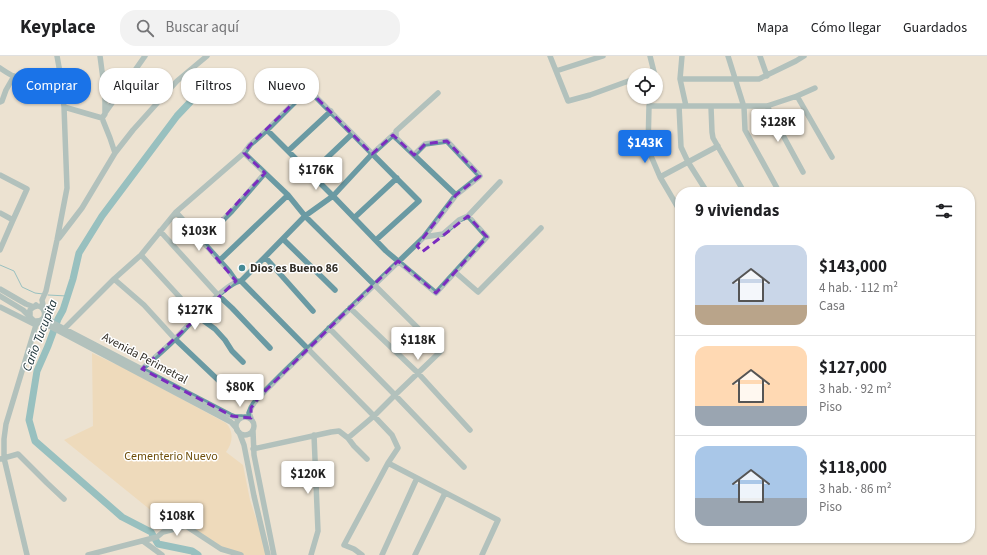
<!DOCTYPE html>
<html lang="es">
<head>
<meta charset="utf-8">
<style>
	:root { --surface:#fff; --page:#f2f2f2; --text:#202124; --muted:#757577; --line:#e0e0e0; --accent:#1a73e8 }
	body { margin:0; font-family:"Source Sans 3",sans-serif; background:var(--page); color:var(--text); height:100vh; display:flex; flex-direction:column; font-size:15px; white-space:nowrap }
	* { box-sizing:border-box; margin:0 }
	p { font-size:13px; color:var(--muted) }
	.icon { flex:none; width:22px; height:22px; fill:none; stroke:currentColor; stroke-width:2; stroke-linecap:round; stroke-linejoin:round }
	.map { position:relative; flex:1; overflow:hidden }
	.side { position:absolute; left:675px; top:131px; width:300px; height:356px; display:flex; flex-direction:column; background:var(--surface); border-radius:16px; box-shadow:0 1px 3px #0004 }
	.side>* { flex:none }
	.top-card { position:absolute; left:12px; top:12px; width:380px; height:36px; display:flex; gap:8px }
	.buttons { position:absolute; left:627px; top:12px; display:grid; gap:8px }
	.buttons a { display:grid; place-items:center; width:36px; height:36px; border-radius:50%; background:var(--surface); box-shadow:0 1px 3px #0004; font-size:20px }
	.price { position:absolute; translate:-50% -34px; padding:0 9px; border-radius:4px; background:#fff; color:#222; font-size:13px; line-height:26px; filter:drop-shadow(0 1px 2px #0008) }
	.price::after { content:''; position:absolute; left:50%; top:24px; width:12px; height:9px; margin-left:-6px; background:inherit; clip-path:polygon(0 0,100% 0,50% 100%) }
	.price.current { background:var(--accent); color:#fff }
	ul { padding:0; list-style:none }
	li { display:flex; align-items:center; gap:12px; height:100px; padding:0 20px }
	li+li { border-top:1px solid var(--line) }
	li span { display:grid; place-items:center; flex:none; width:112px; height:80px; border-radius:12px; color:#555 }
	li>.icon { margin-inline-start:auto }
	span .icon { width:48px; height:48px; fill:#fffc; stroke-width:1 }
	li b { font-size:17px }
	h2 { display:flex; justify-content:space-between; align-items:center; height:48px; padding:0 20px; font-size:17px }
	.chip { padding:0 14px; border-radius:16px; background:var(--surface); box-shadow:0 1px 3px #0004; font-size:14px; line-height:36px }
	.chip.current { background:var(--accent); color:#fff }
	header { display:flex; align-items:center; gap:24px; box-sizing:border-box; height:56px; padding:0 20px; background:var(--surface); border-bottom:1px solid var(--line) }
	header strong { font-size:19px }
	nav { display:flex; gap:22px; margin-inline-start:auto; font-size:14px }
	.search { width:280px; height:36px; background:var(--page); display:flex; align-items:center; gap:10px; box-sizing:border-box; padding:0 14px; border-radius:16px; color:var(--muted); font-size:15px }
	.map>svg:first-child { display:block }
</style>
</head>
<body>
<header>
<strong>Keyplace</strong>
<div class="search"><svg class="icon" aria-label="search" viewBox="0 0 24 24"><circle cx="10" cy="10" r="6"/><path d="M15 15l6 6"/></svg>Buscar aquí</div>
<nav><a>Mapa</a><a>Cómo llegar</a><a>Guardados</a></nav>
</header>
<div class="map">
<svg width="987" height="499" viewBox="0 0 987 499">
	<rect width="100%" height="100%" fill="#ece2d1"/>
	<!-- green -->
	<path fill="#f0d19f" d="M92 297 128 314 226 367C234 375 233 387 226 396L243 409 250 444 268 499H241L221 493 186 470 174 473 64 384 93 370Z"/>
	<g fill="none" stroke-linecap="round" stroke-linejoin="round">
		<!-- stream -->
		<path stroke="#3197a9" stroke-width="1" d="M0 209 14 215 22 231 35 237 43 238
			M48 239 67 240"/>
		<!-- river -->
		<path stroke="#3197a9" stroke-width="7" d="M195 41 177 60 102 160 79 197 73 223 63 254 58 263 48 290 37 315 29 364 35 385 67 413 122 461 151 476 158 488 192 495 198 499"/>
		<!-- minor -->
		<path stroke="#6a9aa3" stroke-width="5.5" d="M57 0 61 22 64 51 67 132 57 184 46 235 42 244 44 254 53 267 230 359 235 361H242
			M100 0 105 38V58L102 62 110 82 115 97
			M550 0 568 45 590 39 634 23
			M682 0 680 23 686 50
			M728 0 744 51 745 74 777 132
			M760 0 767 20
			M0 12C6 16 13 21 20 23 32 27 48 24 61 22
			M556 15 603 0
			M647 19 654 16 650 0
			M680 23H759L796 5 804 0
			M797 40 832 101
			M0 46 2 45 6 34 14 20
			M679 50 681 91 688 106 707 136
			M767 50 803 116
			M64 51 102 62
			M711 51 712 76 713 82 744 136
			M105 57 145 0
			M267 74 333 140 386 195 436 237 487 181 468 160
			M396 82V75L438 37
			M288 95 331 55
			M244 97 288 139 305 160 441 295 395 339 374 360 348 382
			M414 99 425 88 447 85 480 120 456 139
			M310 118 352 78
			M0 119 27 133 13 164 0 194
			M660 121 718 90
			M680 155 660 121 648 93 649 50H767L797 40 815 32
			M176 156 229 215 236 225
			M0 157 13 164
			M354 162 397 122
			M160 175 218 239 232 252 270 292
			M59 182 82 152 115 97 133 74 177 25 207 0
			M283 183 335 234
			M202 185 232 155 265 117
			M141 199 197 260 215 273 225 284 232 295 243 306
			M265 201 313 255
			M219 205 288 139
			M455 216 478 236 541 172
			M114 223 144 249 175 283 235 340
			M241 225 374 360 392 379 398 392 388 407 344 489 354 493 362 499
			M0 233 26 248 34 251 36 249
			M0 240 23 254 34 265C53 267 43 240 30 254V260
			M0 251 34 268
			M350 252 418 317 470 374
			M65 272 114 223 141 199 176 156 244 97 250 89 267 74 308 33 419 145 376 184
			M329 272 395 339 464 411
			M142 313C153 303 164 294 174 284 188 271 225 226 241 225L265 201 305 160 333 140 372 98 393 79 456 139 424 181 443 178 459 164 468 160 500 126
			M236 370a9 9 0 1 1 18 0a9 9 0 1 1-18 0Z
			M251 362 249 357 251 352 254 347 260 340 285 315 424 181
			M253 375 254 399 274 499
			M239 376 244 389 254 440 268 499
			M253 393 331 376 339 375 348 382 354 390 367 403
			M0 403 18 398 47 427 64 443
			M388 407 498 464 482 499
			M143 485 162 499
			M27 499 4 402V383L6 368 36 269 40 265 231 366 237 373
			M88 499 157 481 163 476 186 470 221 493 241 499
			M311 499 318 475 314 379
			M382 499 417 422
			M415 499 445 437"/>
	</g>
	<!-- marked area -->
	<path d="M0 0H987V499H0ZM308 33 372 98 393 79 414 99 425 88 447 85 480 120 456 139 417 190 422 196 468 160 487 181 436 237 398 205 260 340 251 352V362L232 360 142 313 236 225 202 185 265 117 244 97 250 89Z" fill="#ece2d1" fill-opacity=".55" fill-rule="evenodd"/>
	<path fill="none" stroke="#7b2cbf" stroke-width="3" stroke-dasharray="8 5" stroke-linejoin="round" d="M308 33 372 98 393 79 414 99 425 88 447 85 480 120 456 139 417 190 422 196 468 160 487 181 436 237 398 205 260 340 251 352V362L232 360 142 313 236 225 202 185 265 117 244 97 250 89Z"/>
	<!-- markers -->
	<circle fill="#458a96" stroke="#fff" stroke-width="1.5" cx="242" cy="212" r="4"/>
	<g text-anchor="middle" stroke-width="3" stroke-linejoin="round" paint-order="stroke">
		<!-- poi labels -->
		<g font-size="12" font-weight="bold" fill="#322e27" stroke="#fff" text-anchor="start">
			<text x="250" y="216">Dios es Bueno 86</text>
		</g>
		<!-- street labels -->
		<g font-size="12" fill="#322e27" stroke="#fff">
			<text transform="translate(145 302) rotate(28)" y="4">Avenida Perimetral</text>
		</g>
		<!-- park labels -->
		<g font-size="12" fill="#6e4e0a" stroke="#fff">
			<text x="171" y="404">Cementerio Nuevo</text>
		</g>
		<!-- water labels -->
		<g font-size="13" font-style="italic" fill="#1d3338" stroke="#fff">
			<text transform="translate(39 279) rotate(-69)" y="5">Caño Tucupita</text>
		</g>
	</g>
</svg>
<div class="buttons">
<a><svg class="icon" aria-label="locate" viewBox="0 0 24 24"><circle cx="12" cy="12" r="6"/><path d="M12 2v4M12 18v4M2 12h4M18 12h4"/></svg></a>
</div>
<b class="price" style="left:778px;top:87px">$128K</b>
<b class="price current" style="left:645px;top:108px">$143K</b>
<b class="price" style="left:316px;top:135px">$176K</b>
<b class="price" style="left:199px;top:196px">$103K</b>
<b class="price" style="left:195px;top:275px">$127K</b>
<b class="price" style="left:418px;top:305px">$118K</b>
<b class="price" style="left:240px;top:352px">$80K</b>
<b class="price" style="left:308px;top:439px">$120K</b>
<b class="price" style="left:177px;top:481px">$108K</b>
<div class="top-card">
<a class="chip current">Comprar</a>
<a class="chip">Alquilar</a>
<a class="chip">Filtros</a>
<a class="chip">Nuevo</a>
</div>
<section class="side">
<h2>9 viviendas<svg class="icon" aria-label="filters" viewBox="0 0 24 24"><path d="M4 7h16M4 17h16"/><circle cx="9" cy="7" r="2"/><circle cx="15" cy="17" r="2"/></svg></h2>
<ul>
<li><span style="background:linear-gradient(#c9d6e8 75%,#b9a48a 0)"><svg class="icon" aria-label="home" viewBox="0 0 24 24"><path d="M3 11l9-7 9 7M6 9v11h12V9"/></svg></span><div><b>$143,000</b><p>4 hab. · 112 m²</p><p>Casa</p></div></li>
<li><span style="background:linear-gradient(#ffd9b3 75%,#9aa5b1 0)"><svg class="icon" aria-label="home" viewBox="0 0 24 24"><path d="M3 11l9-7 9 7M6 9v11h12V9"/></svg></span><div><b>$127,000</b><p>3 hab. · 92 m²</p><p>Piso</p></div></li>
<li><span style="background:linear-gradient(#a9c7e8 65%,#9aa5b1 0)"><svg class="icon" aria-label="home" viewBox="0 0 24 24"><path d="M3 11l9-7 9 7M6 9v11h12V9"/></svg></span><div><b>$118,000</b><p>3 hab. · 86 m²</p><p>Piso</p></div></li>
</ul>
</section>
</div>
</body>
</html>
